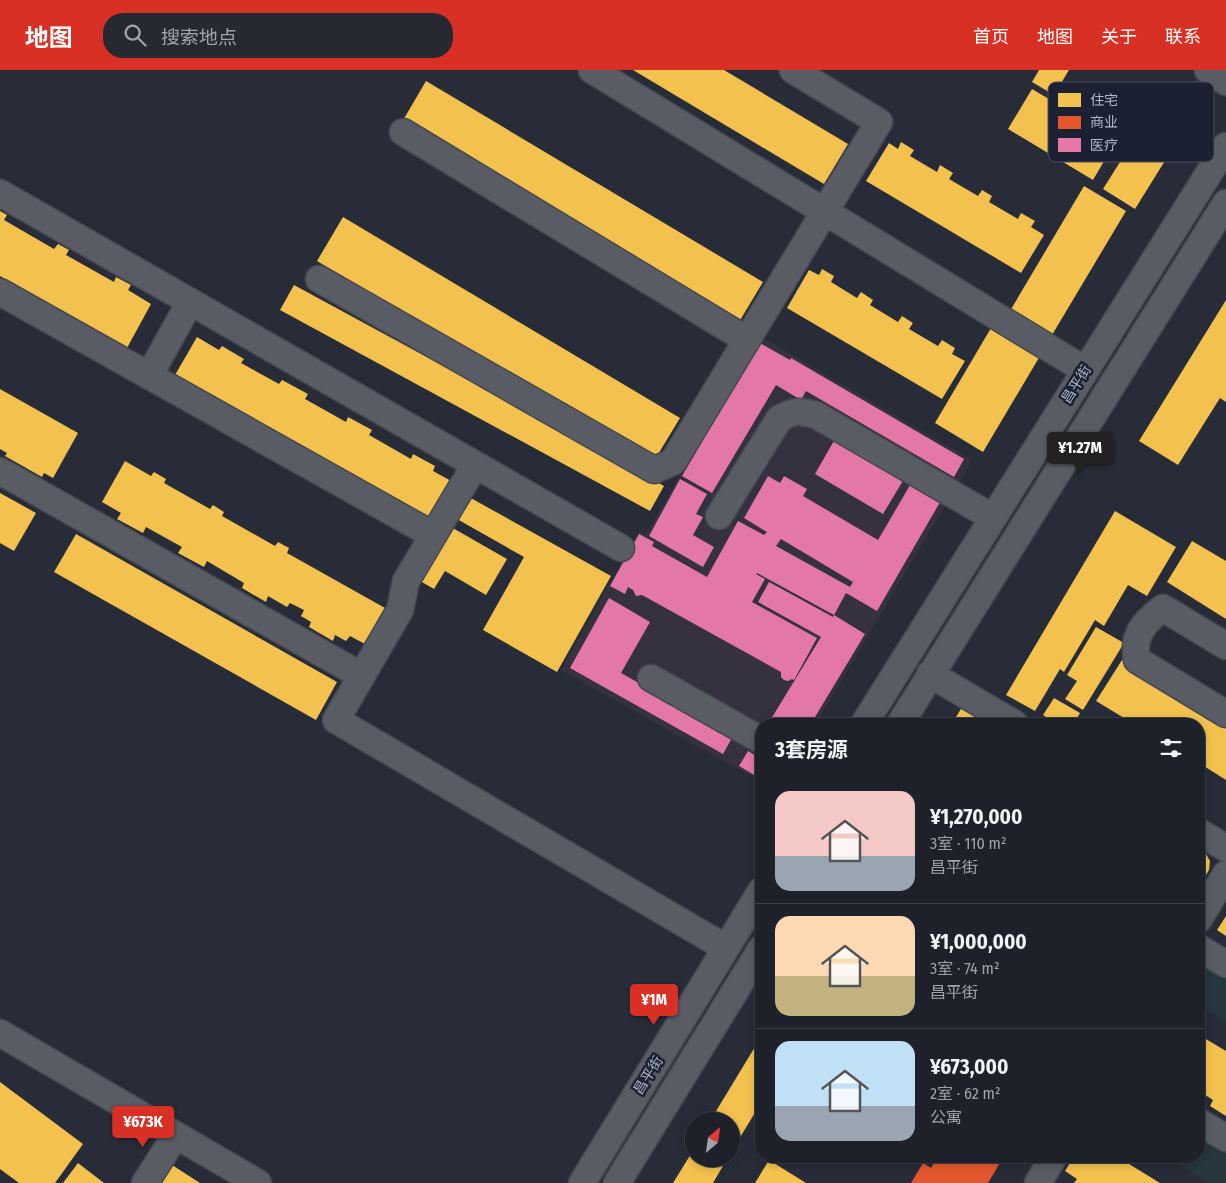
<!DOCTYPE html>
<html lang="zh">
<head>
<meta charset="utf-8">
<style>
	:root { --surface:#1e212a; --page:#262932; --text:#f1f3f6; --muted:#a1a3a8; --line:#3c3e47; --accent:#d93025 }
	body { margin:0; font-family:"Fira Sans Condensed","Noto Sans SC",sans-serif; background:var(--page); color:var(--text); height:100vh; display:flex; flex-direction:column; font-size:19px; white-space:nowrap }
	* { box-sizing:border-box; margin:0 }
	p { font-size:16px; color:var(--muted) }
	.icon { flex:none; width:28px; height:28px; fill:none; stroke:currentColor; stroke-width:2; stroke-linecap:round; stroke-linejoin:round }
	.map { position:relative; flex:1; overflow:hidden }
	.details { position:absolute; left:755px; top:648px; width:450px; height:445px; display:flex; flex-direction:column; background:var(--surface); border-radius:20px; box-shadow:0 2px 8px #0003,0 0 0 1px var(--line) }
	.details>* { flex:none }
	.needle { width:32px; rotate:29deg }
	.controls { position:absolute; left:685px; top:1042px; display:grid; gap:10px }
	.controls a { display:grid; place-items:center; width:55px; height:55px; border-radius:50%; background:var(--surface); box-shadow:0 2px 8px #0003,0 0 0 1px var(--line); font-size:25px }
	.price { position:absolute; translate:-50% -42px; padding:0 11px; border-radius:5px; background:var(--accent); color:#fff; font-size:16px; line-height:32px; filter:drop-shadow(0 1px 2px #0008) }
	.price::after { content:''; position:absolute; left:50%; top:30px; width:15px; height:11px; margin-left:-8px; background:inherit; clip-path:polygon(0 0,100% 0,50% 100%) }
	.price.active { background:#222; color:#fff }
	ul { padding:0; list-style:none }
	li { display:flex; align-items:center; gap:15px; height:125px; padding:0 20px }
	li+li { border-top:1px solid var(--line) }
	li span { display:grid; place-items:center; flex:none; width:140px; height:100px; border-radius:15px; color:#555 }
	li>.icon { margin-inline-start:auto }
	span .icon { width:60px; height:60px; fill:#fffc; stroke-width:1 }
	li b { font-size:21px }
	h2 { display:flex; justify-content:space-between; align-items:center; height:60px; padding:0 20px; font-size:21px }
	header { display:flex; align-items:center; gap:30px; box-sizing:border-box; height:70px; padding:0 25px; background:var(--accent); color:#fff }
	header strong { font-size:24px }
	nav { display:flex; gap:28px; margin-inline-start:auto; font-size:18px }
	.search { width:350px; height:45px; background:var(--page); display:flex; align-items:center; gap:12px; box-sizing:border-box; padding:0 18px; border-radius:20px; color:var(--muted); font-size:19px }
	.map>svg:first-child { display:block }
</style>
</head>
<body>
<header>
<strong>地图</strong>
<div class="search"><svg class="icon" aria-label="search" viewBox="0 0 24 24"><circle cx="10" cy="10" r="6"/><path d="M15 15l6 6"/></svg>搜索地点</div>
<nav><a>首页</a><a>地图</a><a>关于</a><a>联系</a></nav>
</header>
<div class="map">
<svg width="1226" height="1113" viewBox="0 0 1226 1113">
	<rect width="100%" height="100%" fill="#282c38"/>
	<!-- medical -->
	<path fill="#353141" d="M760 266 972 390 816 654H761V712L561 600 639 461 646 464Z"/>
	<!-- green -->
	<path fill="#25363e" d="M1199 894 1204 895 1226 908V952L1199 935Z
		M1199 1064 1226 1080V1113H1209L1165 1086H1199Z"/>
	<!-- homes -->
	<path fill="#f2c14e" d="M633 0H724L848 74 824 114Z
		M1039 0H1069L1054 25 1032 12Z
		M426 11 763 212 739 252 402 52Z
		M1032 19 1117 69 1093 110 1008 59Z
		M1159 30 1191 49 1135 139 1103 119Z
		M901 72 914 80 910 86 937 102 940 95 953 103 949 109 978 126 982 120 992 126 989 132 1018 149 1021 143 1035 151 1031 157 1044 165 1021 203 866 111 889 73 898 79Z
		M1084 116 1126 141 1052 265 1010 241Z
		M0 141 7 145 4 150 54 179 58 174 69 180 66 185 114 212 116 207 131 215 128 220 151 234 127 278 0 206Z
		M343 147 680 348 654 391 317 191Z
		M822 199 834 206 831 212 857 228 861 222 873 230 870 235 898 252 902 246 913 253 909 259 938 276 942 270 955 278 952 284 965 291 942 329 787 238 809 200 819 205Z
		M294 215 664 416 650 441 280 240Z
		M1226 230V332L1220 328 1178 395 1139 371Z
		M991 258 1040 286 983 382 935 353Z
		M197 267 219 280 222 276 244 289 241 293 279 314 282 310 308 324 305 329 346 352 348 347 372 360 369 365 411 389 413 384 435 396 433 401 453 412 432 450 349 409 352 404 259 352 256 356 219 335 222 331 175 305Z
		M0 319 78 363 53 408 44 403 42 407 5 386 7 383 0 379Z
		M125 391 151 406 154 402 166 409 164 413 210 439 213 435 224 442 222 446 275 476 278 472 289 478 287 483 385 538 365 574 350 566 346 571 335 565 333 571 309 557 311 552 301 546 304 540 290 533 287 537 268 526 266 532 242 518 244 513 207 491 204 497 178 483 182 477 146 457 143 463 117 449 121 443 102 432Z
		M0 423 36 443 14 481 0 473Z
		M469 427 611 506 557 602 483 560 524 487 457 449Z
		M1115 441 1176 477 1147 526 1128 515 1104 556 1095 550 1064 602 1060 599 1035 641 1006 625Z
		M451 457 507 489 486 525 445 501 434 519 420 511Z
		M76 464 337 612 316 650 54 502Z
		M1192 471 1226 491V549L1167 512Z
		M1096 557 1124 573 1083 640 1065 629 1077 611 1067 605Z
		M1122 590 1226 654V710L1199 693V654H1134L1096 631Z
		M1054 628 1080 643 1074 654H1057L1043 645Z
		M962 637 990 654H952Z
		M1199 779 1206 784 1210 791 1209 800 1199 817Z
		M1226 846V866L1217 860Z
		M1199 965 1226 981V1046L1210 1036 1213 1030 1199 1021Z
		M761 967V1033L731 1082V1051H710Z
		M0 1012 83 1074 55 1113H19L0 1099Z
		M694 1079V1089H727L713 1113H673Z
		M1074 1086H1116L1160 1113H1074L1077 1109 1065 1101Z
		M769 1090 806 1113H755Z
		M78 1093 104 1113H63Z
		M172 1095 200 1113H160Z"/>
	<!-- shops -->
	<path fill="#e4572e" d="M938 1086H1004L988 1113H911L923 1093 931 1098Z"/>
	<!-- health -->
	<path fill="#e377a8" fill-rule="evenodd" d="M760 273 790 290 791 288 964 389 954 407 806 321 801 330 776 315 712 423 682 406Z
		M835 369 904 409 883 444 815 404Z
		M768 406 780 413 784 406 807 419 803 426 878 470 913 410 943 427 877 541 846 523 834 545 757 503 756 504 765 509 752 532 817 568 794 610 792 609 788 611 784 610 781 607V602L642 525 636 526 633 520 628 517 625 524 610 516 639 464 654 472 652 476 707 507 738 451 764 465 767 462 744 448ZM781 469 853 512 850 517 776 476Z
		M680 409 707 424 696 444 703 447 693 465 714 477 703 497 649 466Z
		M769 512 833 547 834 545 865 564 812 652 807 650 805 654H768L821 567 758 532Z
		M609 528 650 552 621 603 733 666 723 684 570 598Z
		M748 681 761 689V709L739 696Z"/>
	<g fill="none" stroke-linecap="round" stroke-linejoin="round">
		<!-- minor casing -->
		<g stroke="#454851" stroke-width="29">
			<path id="minor" d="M592 0 1085 300
				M1208 0 1226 12
				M403 62 747 270
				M0 123 621 478
				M319 209 654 400 673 392 879 52 793 0
				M0 222 433 465
				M149 306 190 232
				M475 395 406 511 400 540 336 650 726 878
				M0 401 362 606
				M719 446 779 349C794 340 799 341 816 345L992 447
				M1226 576 1163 538C1144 552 1132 565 1137 590L1226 644
				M930 604 1015 654
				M651 608 761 670
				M864 654 1226 76
				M900 654 1226 133
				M1199 762 1226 778
				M1199 849 1226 804
				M1199 878 1226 894
				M0 963 258 1113
				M1199 1052 1226 1068
				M145 1113 176 1065
				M582 1113 761 821
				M617 1113 761 879
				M1038 1113 1054 1086"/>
		</g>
		<!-- minor -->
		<use href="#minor" stroke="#595c65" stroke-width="26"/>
	</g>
	<g text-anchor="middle" stroke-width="5" stroke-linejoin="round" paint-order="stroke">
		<!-- street labels -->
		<g font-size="14" fill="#b2b7c9" stroke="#1b2133">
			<text transform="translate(1076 314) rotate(-58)" y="5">昌平街</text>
			<text transform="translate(648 1005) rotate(-58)" y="5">昌平街</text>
		</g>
	</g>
	<!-- legend -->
	<rect x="1048" y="12" width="166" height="80" rx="8" fill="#1b2133" stroke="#484e60" stroke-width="1"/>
	<rect x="1058" y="23" width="23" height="14" fill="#f2c14e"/>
	<rect x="1058" y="46" width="23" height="13" fill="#e4572e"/>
	<rect x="1058" y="68" width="23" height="14" fill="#e377a8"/>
	<g font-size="14" fill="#b2b7c9">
		<text x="1090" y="35">住宅</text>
		<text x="1090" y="57">商业</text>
		<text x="1090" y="80">医疗</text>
	</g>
</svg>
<div class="controls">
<a><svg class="needle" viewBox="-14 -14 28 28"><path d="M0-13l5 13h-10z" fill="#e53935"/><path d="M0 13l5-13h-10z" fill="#a1a3a8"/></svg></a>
</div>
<b class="price active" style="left:1080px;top:404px">¥1.27M</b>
<b class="price" style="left:654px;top:956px">¥1M</b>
<b class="price" style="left:143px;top:1078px">¥673K</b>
<section class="details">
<h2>3套房源<svg class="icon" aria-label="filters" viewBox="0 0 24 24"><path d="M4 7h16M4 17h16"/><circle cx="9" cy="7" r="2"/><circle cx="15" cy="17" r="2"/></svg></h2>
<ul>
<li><span style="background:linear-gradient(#f6c9c9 65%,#9aa5b1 0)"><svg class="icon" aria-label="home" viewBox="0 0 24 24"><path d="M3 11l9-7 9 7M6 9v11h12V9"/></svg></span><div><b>¥1,270,000</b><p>3室 · 110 m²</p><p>昌平街</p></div></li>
<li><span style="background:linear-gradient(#ffd9b3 60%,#c2b280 0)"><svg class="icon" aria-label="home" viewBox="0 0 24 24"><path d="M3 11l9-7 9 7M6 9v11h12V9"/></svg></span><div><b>¥1,000,000</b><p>3室 · 74 m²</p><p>昌平街</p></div></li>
<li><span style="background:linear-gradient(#bfe0f5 65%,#9aa5b1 0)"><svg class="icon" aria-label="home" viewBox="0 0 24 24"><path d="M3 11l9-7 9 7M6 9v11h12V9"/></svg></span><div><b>¥673,000</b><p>2室 · 62 m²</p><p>公寓</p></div></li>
</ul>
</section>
</div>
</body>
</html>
